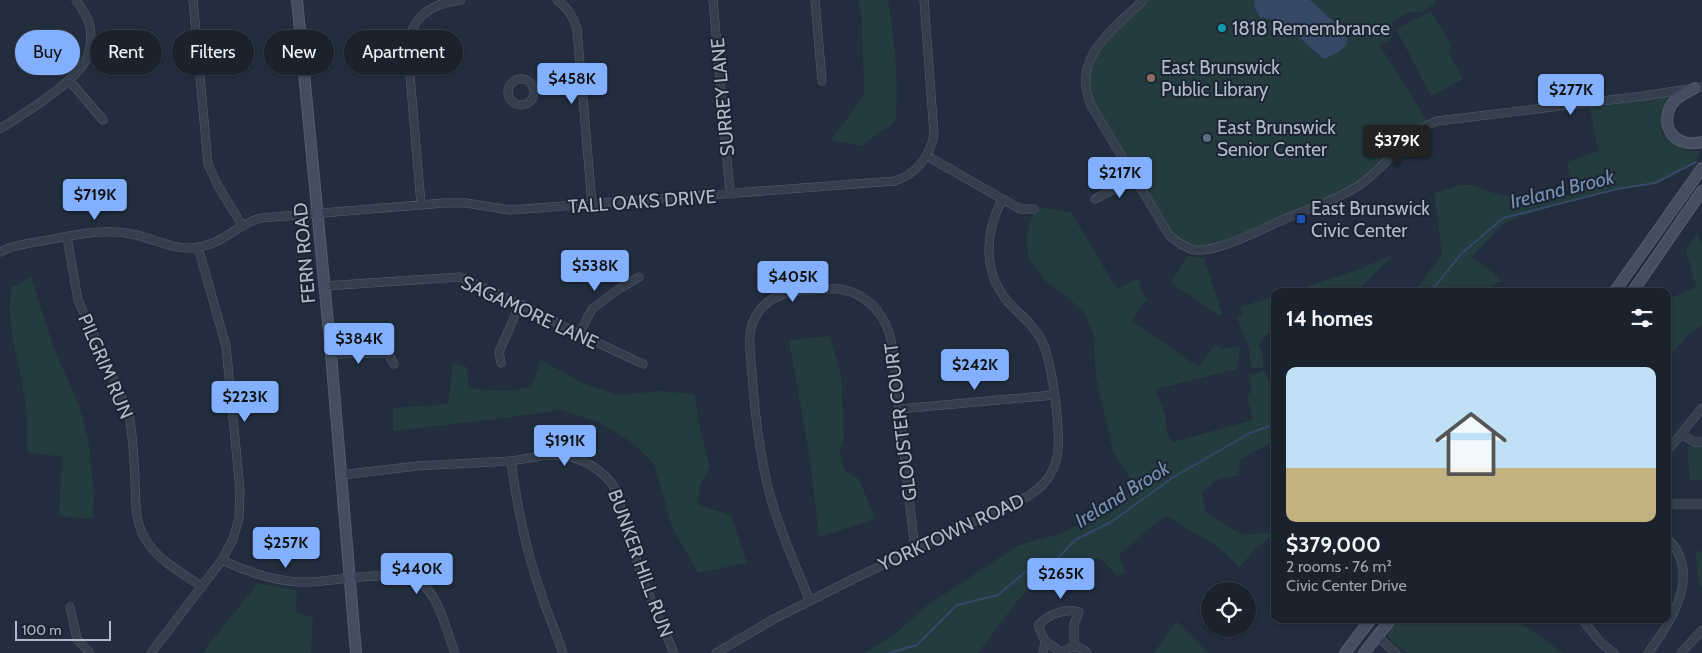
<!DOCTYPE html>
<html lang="en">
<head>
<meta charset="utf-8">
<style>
	:root { --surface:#1a222e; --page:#232a36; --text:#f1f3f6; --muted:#9fa4aa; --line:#383f4a; --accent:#82b0fe }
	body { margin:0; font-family:Cabin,sans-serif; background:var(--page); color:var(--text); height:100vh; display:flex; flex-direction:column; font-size:19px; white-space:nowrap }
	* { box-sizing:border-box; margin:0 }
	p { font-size:16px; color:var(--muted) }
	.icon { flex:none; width:28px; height:28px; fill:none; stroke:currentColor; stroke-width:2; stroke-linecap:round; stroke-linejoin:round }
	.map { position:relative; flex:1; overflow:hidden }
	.drawer { position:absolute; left:1271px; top:288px; width:400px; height:335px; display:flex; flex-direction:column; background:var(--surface); border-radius:10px; box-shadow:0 1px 4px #0004,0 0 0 1px var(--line) }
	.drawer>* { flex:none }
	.hud { position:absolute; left:15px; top:30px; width:475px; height:45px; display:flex; gap:10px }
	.buttons { position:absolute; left:1201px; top:582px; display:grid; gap:10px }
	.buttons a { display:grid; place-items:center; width:55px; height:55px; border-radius:50%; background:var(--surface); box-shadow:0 1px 4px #0004,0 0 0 1px var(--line); font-size:25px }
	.scale { position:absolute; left:15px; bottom:12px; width:96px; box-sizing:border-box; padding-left:5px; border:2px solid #b2bac9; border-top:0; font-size:14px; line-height:18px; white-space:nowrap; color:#b2bac9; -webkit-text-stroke:4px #1b2433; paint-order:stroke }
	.price { position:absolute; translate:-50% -42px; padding:0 11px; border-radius:5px; background:var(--accent); color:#111; font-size:16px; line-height:32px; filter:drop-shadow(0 1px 2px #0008) }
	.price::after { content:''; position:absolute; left:50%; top:30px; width:15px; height:11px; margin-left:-8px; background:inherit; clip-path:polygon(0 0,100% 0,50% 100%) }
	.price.current { background:#222; color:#fff }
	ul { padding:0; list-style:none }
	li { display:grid; align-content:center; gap:10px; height:265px; padding:0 15px }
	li+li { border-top:1px solid var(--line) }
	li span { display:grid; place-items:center; height:155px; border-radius:10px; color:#555 }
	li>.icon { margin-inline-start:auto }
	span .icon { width:90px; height:90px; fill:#fffc; stroke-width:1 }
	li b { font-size:21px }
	h2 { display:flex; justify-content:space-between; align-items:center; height:60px; padding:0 15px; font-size:21px }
	.pill { padding:0 18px; border-radius:22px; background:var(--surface); box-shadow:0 1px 4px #0004,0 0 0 1px var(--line); font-size:18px; line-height:45px }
	.pill.current { background:var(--accent); color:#111 }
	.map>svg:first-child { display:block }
</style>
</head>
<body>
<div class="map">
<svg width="1702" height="653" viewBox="0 0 1702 653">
	<rect width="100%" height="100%" fill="#222d3e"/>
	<!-- green -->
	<path fill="#243b3f" d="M858 0H888C894 36 900 86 895 122L861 146 831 140 864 95 862 19Z
		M1143 0H1436L1435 4 1422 12 1407 13 1393 21 1392 38 1387 43 1379 44 1429 124 1371 176 1314 207 1202 250 1176 241 1088 97 1091 57Z
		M1431 11 1451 45 1448 51 1463 79 1431 96 1396 29Z
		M1670 92 1662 114V134L1687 151H1701L1696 162 1655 183 1617 189 1577 199 1517 218 1502 225 1472 257 1494 273 1501 281 1481 291H1413L1419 285 1442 255 1434 193 1460 185H1472L1503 196 1572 195 1567 162 1598 151 1589 103Z
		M1046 208 1071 212 1112 281 1118 288 1139 278 1143 294 1148 300 1144 302 1132 321 1199 367 1215 345 1221 348 1240 347 1237 369 1161 388 1156 391C1159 399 1163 407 1165 415 1168 424 1164 434 1173 442L1249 421 1253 418 1247 396 1252 390 1248 374H1253L1264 370 1275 394V441L1240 459 1239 475 1217 480 1201 493 1206 512C1217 519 1233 532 1246 534 1256 536 1264 529 1273 535L1255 549 1240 567 1215 545 1166 516 1157 522 1119 555 1125 572 1117 576 1100 558 1086 559 1038 578 1018 600 978 653H865L896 633 925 607 1017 546 1061 533 1118 509 1134 484 1113 452 1096 378 1093 333 1085 314 1065 295 1045 281 1028 257 1026 238 1034 209Z
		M1697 234 1702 242V325L1688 335 1668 358V299L1696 287 1686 250Z
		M1396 253 1357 291H1292L1360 269Z
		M1187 256 1204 258 1222 313 1220 316 1171 283Z
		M31 277 54 349 79 405 89 444 94 495 93 519 59 516 62 457 27 452C27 433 28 412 24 394 19 360 4 320 12 287Z
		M1275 296V330L1263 337 1259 344 1263 357V367L1251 369 1249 349 1237 317 1243 316 1240 307Z
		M830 336 841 375 844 436 840 451 844 470 859 479 875 519 819 537 811 465 789 340Z
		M541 360 583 383 618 395 659 391 694 394 701 433 710 467 700 485 698 505 731 515 747 563 698 573 672 527 654 464 631 442 599 422 560 410 506 418 393 431V408L448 404 453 363 467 367 469 388 504 391 531 387Z
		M1702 445V480L1690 481 1687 447Z
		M1702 551V586H1699L1695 552Z
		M258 583 297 590 296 612 313 617 311 653H202Z
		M1395 619H1510L1527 627 1563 653H1407C1392 642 1380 638 1395 619Z
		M1176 621 1209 653H1154Z"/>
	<!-- water -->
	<path fill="#354866" d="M1254 0H1310L1342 29 1347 40 1346 45 1340 51 1324 59 1312 49 1291 29 1273 20 1260 17 1255 8Z"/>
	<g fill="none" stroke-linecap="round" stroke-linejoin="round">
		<!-- stream -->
		<path stroke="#354866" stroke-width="2" d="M1429 291 1437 284 1461 254 1503 218 1617 189 1655 183 1696 162
			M889 653 917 645 957 605 998 595 1024 573 1056 560 1075 540 1111 522 1172 478 1250 433 1275 424"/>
		<!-- street casing -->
		<g stroke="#545d6c" stroke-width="9">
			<path id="street" d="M193 0 208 164 218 186 242 225
				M557 0C567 7 574 17 577 29L592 204
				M713 0 730 194
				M815 0 822 81
				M1143 0C1113 30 1069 59 1092 107L1169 235C1177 242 1185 248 1195 250 1218 253 1263 228 1285 219 1309 209 1336 200 1358 186 1387 168 1405 132 1437 121L1643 96 1702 87
				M508 92a13 13 0 1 1 26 0a13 13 0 1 1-26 0Z
				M69 80 103 120
				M533 89 581 87
				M0 129C22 115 72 84 85 62 91 51 93 32 88 20 85 13 80 6 76 0
				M927 156 1020 209H1034
				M1095 199 1134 178
				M421 204 408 52C408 19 430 3 461 0
				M67 237 78 300 129 414C133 436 134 458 135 480 136 504 134 526 150 546 163 563 185 575 202 587
				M0 252C15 244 32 243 48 240 76 235 104 228 132 234 153 238 170 249 192 248 222 246 235 225 261 218L444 203H466L510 210 895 181C916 174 930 157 934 134L924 0
				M324 286 460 277 520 304 579 334 643 364
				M579 334 592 309 620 288 639 277
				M331 354 388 353 394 364
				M501 363 499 352 520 304
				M899 409 1054 395
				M1681 434 1694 442H1702
				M1668 450 1702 408
				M511 461C517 507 527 555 543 599 549 617 557 635 563 653
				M341 475C366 472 392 469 417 466 448 464 478 463 509 461 529 459 550 452 570 457 588 461 606 473 615 489L643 581 674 653
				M1668 504H1702
				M222 560C247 572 272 580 299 582 333 584 404 562 428 590 442 607 447 633 455 653
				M810 601C797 569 781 534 772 502 760 461 755 417 752 374 751 360 747 335 753 322 762 298 786 291 809 290 818 290 829 288 839 289 868 293 888 317 892 345L915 550
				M70 607 77 639 90 653
				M1582 619 1600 642 1614 653
				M1377 636 1396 653
				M1045 641 1062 653
				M151 653 222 560 233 539 239 518 240 490 226 346 198 247
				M716 653 772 620 853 579 1028 496C1041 488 1052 476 1056 461 1063 439 1052 362 1042 341 1034 325 1021 316 1009 303 983 273 984 234 1002 200
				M1043 653 1045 641 1039 628V624C1050 614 1065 608 1079 612L1074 624V646
				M1063 653C1070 645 1080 645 1087 653
				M1648 653C1672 621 1702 574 1668 539
				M1681 653 1702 630"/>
		</g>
		<!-- secondary casing -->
		<g stroke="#545d6c" stroke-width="12">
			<path id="secondary" d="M297 0 331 354 356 653
				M1695 88C1687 92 1677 96 1672 104 1658 127 1676 149 1702 142
				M1615 291 1702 168
				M1633 291 1702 191
				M1345 653 1371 619
				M1364 653 1391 619"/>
		</g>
		<!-- street -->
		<use href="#street" stroke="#363f4e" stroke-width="8"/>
		<!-- secondary -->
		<use href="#secondary" stroke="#444e61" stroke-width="10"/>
	</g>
	<!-- markers -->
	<circle fill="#0f9aa8" stroke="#1b2433" stroke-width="2" cx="1222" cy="28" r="5"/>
	<circle fill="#8d6e63" stroke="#1b2433" stroke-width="2" cx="1151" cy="78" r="5"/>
	<circle fill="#5c6f8a" stroke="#1b2433" stroke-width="2" cx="1207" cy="138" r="5"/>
	<rect fill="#1a4fb4" stroke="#1b2433" stroke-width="2" x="1296" y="214" width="10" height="10" rx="2.5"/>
	<g text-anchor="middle" stroke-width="4" stroke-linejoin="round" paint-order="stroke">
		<!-- poi labels -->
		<g font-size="19" fill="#b2bac9" stroke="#1b2433" text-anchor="start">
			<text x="1232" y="35">1818 Remembrance</text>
			<text x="1161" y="74">East Brunswick<tspan x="1161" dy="22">Public Library</tspan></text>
			<text x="1217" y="134">East Brunswick<tspan x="1217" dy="22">Senior Center</tspan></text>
			<text x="1311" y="215">East Brunswick<tspan x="1311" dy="22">Civic Center</tspan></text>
		</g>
		<!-- street labels -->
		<g font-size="19" fill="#b2bac9" stroke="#1b2433">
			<text transform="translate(722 97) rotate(-95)" y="7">SURREY LANE</text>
			<text transform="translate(642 201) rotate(-4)" y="7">TALL OAKS DRIVE</text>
			<text transform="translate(304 253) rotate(-95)" y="7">FERN ROAD</text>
			<text transform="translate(530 312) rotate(25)" y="7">SAGAMORE LANE</text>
			<text transform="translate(106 366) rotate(67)" y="7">PILGRIM RUN</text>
			<text transform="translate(900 422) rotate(-97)" y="7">GLOUSTER COURT</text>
			<text transform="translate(951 532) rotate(-25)" y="7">YORKTOWN ROAD</text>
			<text transform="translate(641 563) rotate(70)" y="7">BUNKER HILL RUN</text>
		</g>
		<!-- water labels -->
		<g font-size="20" font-style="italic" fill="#7890b2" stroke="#1b2433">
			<text transform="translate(1562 189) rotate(-14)" y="7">Ireland Brook</text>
			<text transform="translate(1122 494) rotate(-32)" y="7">Ireland Brook</text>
		</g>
	</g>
</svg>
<div class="buttons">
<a><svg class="icon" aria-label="locate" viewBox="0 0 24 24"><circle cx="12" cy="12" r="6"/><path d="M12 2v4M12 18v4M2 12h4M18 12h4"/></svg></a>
</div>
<div class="scale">100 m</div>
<b class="price" style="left:572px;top:105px">$458K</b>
<b class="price" style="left:1571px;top:116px">$277K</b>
<b class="price current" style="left:1397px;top:167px">$379K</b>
<b class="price" style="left:1120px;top:199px">$217K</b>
<b class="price" style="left:95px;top:221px">$719K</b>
<b class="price" style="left:595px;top:292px">$538K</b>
<b class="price" style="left:793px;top:303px">$405K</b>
<b class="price" style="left:359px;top:365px">$384K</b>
<b class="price" style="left:975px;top:391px">$242K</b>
<b class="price" style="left:245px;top:423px">$223K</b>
<b class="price" style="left:565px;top:467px">$191K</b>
<b class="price" style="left:286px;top:569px">$257K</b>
<b class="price" style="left:417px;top:595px">$440K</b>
<b class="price" style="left:1061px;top:600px">$265K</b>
<div class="hud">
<a class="pill current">Buy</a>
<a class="pill">Rent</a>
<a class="pill">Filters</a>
<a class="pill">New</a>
<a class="pill">Apartment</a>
</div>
<section class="drawer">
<h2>14 homes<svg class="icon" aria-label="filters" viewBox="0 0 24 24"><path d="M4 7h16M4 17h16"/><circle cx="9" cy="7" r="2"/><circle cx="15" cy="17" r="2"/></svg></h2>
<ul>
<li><span style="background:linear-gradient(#bfe0f5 65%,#c2b280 0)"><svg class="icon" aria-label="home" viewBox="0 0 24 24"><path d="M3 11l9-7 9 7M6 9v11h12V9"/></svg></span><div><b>$379,000</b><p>2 rooms · 76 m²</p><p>Civic Center Drive</p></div></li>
</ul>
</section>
</div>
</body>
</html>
